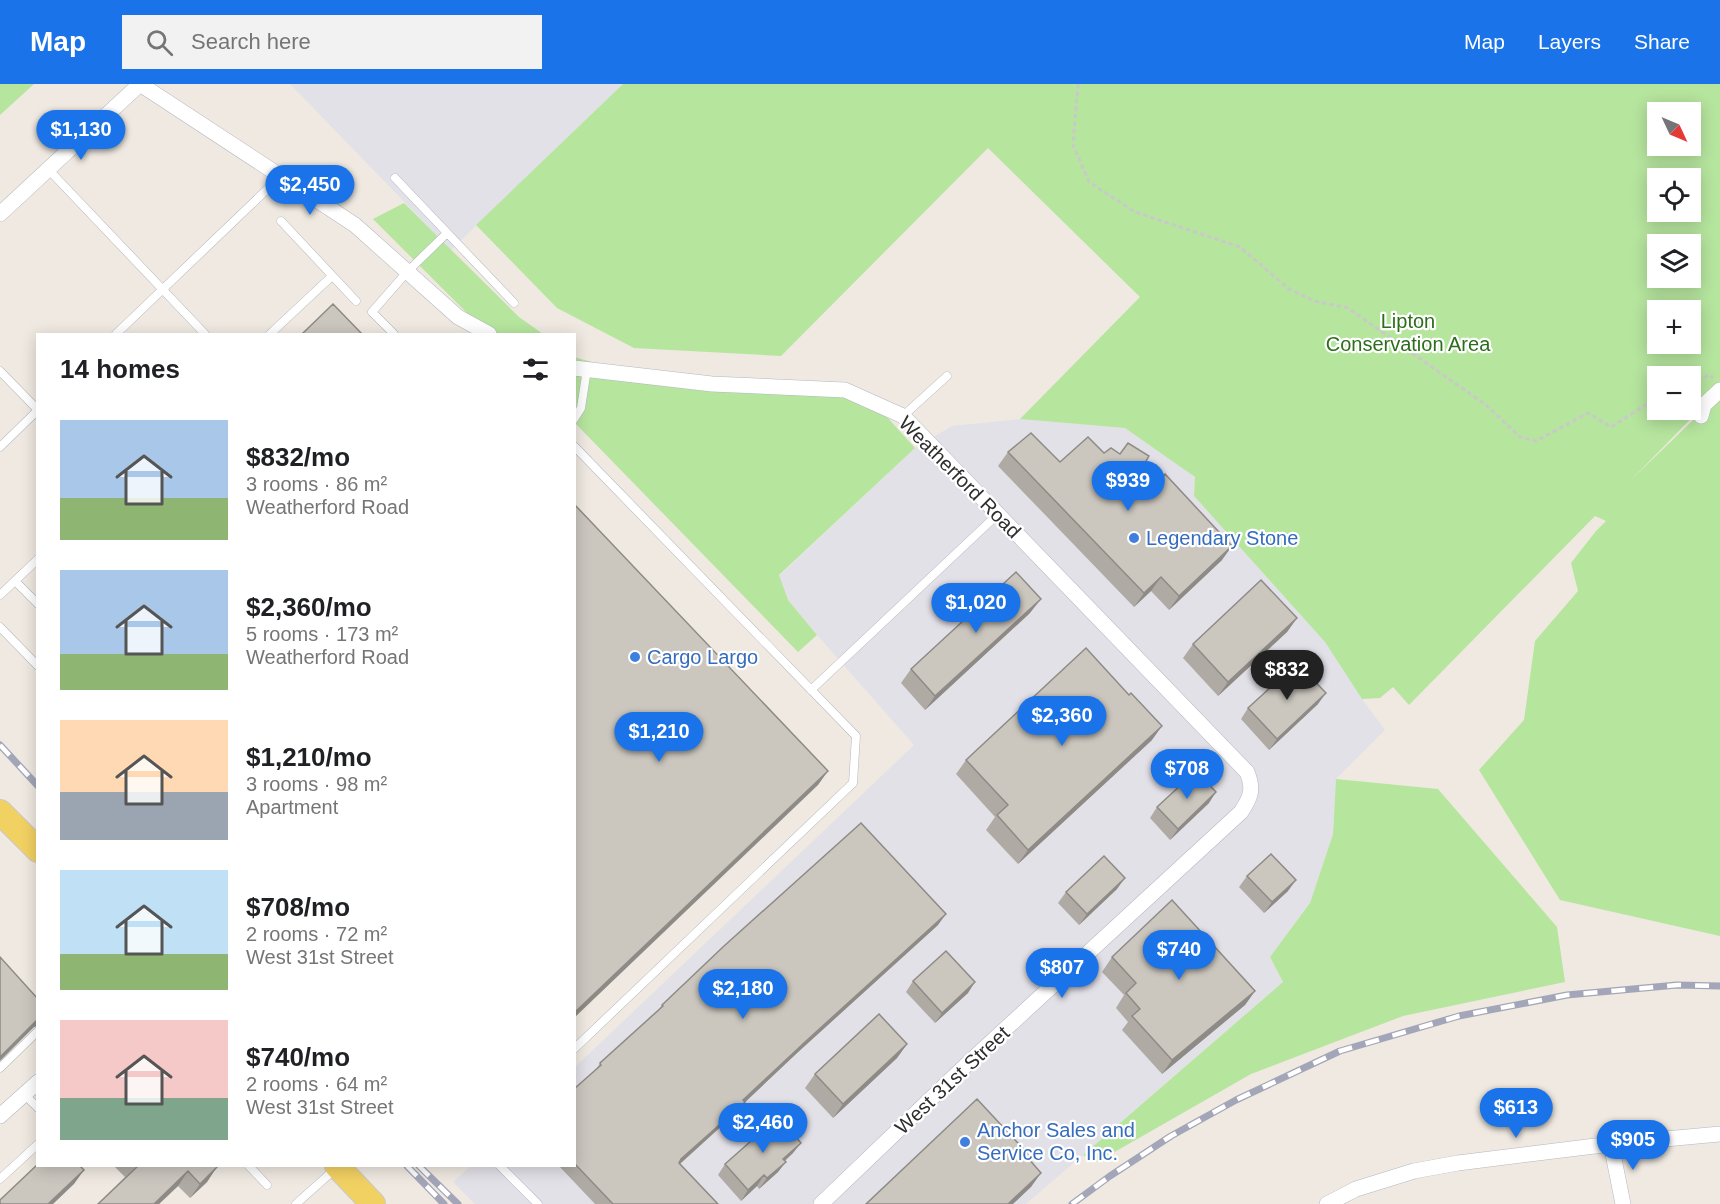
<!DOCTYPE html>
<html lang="en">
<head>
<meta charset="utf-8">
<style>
	:root { --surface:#fff; --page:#f2f2f2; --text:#202124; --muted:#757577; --accent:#1a73e8 }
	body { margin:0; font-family:Arial,sans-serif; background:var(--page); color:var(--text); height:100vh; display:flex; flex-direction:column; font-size:22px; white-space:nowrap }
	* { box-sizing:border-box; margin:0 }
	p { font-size:20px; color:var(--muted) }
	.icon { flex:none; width:33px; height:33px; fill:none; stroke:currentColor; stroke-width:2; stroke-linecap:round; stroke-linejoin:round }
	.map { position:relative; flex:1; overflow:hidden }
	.side { position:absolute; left:36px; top:249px; width:540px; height:834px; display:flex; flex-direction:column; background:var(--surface); border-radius:0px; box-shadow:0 3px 15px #0003 }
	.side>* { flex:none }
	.needle { width:39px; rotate:134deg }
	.controls { position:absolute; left:1647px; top:18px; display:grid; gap:12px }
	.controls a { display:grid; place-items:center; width:54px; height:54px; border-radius:0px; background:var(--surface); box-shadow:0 3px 15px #0003; font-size:30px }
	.price { position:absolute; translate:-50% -51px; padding:0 14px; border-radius:21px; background:var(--accent); color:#fff; font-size:20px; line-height:39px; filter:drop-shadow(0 2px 3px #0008) }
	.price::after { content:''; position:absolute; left:50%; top:36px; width:18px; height:14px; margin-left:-9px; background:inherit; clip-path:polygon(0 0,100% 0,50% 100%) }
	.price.active { background:#222; color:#fff }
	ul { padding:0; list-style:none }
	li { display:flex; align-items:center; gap:18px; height:150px; padding:0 24px }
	li span { display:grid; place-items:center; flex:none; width:168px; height:120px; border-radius:0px; color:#555 }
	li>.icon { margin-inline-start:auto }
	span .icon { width:72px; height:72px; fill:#fffc; stroke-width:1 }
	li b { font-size:26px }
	h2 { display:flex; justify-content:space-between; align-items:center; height:72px; padding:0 24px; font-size:26px }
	header { display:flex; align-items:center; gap:36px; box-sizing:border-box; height:84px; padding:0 30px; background:var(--accent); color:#fff }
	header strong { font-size:28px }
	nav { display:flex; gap:33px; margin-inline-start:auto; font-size:21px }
	.search { width:420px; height:54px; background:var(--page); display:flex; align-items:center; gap:15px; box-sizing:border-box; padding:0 21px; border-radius:0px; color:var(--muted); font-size:22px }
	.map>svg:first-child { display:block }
</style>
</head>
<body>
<header>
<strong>Map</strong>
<div class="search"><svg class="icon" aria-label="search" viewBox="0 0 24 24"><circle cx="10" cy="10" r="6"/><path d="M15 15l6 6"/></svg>Search here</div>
<nav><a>Map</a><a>Layers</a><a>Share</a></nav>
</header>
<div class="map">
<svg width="1720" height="1120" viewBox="0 0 1720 1120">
	<rect width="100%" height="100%" fill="#efe9e1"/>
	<!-- industrial -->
	<path fill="#e3e1e8" d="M290 0H623L451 166Z
		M1020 335 1125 344 1189 388 1195 395 1194 412 1325 558 1362 615 1385 646 1336 695 1333 750 1310 819 1270 873 1283 898 1026 1120H475L453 1098 471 1082H574L575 983 914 661 817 551 788 516 779 492 915 364 952 342Z"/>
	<!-- green -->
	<path fill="#b6e59e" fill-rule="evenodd" d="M0 0H34L0 31Z
		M623 0H1720V305L1631 396 1720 310V852L1560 816 1479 686 1524 636 1535 557 1578 507 1571 479 1596 447 1606 437 1595 432 1409 621 1393 603 1380 614 1362 615 1325 558 1194 412 1195 393 1125 344 1020 335 1140 213 988 64 781 272 634 264 557 224 476 141ZM1658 28H1690V62H1658ZM1658 94H1690V128H1658ZM1658 160H1690V194H1658ZM1658 226H1690V260H1658ZM1658 292H1690V326H1658Z
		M404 119 519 233 543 250H488L373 135Z
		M574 273 627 288 854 310 887 333 915 364 779 491 788 516 817 551 798 568 575 339Z
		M1336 695 1438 705 1557 843 1565 898 1403 932 1251 990 1097 1078 1083 1071 1283 898 1270 873 1310 819 1333 750Z"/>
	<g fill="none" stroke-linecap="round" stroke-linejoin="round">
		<!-- service casing -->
		<g stroke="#b4b7c1" stroke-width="9">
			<path id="service" d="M48 85 205 250
				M395 94 514 219
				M281 137 356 217
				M116 250 280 93
				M270 250 332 192
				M394 250 372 228 407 188 447 149
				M0 287 38 326
				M903 332 947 292
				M574 335 581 324 587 285
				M574 362 856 652 853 699 574 965
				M0 363 38 326
				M15 497 38 520
				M0 511 38 475
				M0 543 38 582
				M811 606 998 430
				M0 984 38 947
				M24 1010 38 1024
				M249 1082 267 1101
				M500 1082 538 1120
				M0 1095 38 1060
				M296 1120 334 1086"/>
		</g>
		<!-- minor casing -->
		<g stroke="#b4b7c1" stroke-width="16">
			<path id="minor" d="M140 0 355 141 458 233 489 250
				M0 130 140 0
				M574 284 712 300 845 306 903 332 1247 688C1254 705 1251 713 1241 728L963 984 821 1120
				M1701 332 1704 321 1720 306
				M0 1032 38 998
				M1611 1060 1623 1120
				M1327 1120 1356 1105 1414 1087 1458 1079 1611 1060 1720 1050"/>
		</g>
		<!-- primary casing -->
		<g stroke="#c9c9c9" stroke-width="26">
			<path id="primary" d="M0 728 38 766
				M337 1082 373 1120"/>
		</g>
		<!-- path -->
		<path stroke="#c9c9c9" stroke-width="3" stroke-dasharray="4.5 3" stroke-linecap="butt" d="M1078 0 1073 61 1089 98 1135 128 1240 163 1289 205 1314 217 1348 224 1486 321 1520 353 1536 357 1588 329 1611 343 1658 313
			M1690 299 1710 291 1713 294"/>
		<!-- service -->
		<use href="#service" stroke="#fff" stroke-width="8"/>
		<!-- minor -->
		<use href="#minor" stroke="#fff" stroke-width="15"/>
		<!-- primary -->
		<use href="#primary" stroke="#f2d163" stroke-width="24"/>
		<!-- rail casing -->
		<g stroke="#a3a6b8" stroke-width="7">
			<path id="rail" d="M0 661 38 702
				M407 1082 444 1120
				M419 1082 458 1120
				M1072 1120 1110 1092 1171 1052 1236 1016 1340 967 1459 932 1567 911 1677 901 1720 902"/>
		</g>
		<!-- rail -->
		<use href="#rail" stroke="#fff" stroke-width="4.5" stroke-dasharray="14" stroke-linecap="butt"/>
	</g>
	<!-- wall -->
	<path fill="#afaba4" d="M1008 368 1060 378 1104 369 1142 384 1222 476 1169 526 1151 507 1134 523 998 382Z
		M1030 529 925 626 901 599 911 585Z
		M1297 534 1287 548 1218 612 1183 574 1193 560Z
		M1129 611 1152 656 1018 780 986 746 995 733 956 690 966 676Z
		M1318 620 1269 666 1241 635 1248 624Z
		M1209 719 1170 756 1150 734 1157 723Z
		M1247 792 1288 807 1264 829 1239 803Z
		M1117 805 1079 841 1058 819 1066 808Z
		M938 841 797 969 742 1021 737 1028 680 1080 718 1120H595L559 1082H574V1005L596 986 600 979 657 928 662 921Z
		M1112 873 1255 907 1245 921 1162 990 1122 946 1128 938 1116 924 1124 911 1102 888Z
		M913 897 968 909 935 939 906 908Z
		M907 960 897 974 833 1034 805 1004 815 990Z
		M793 1069 785 1077 778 1088 759 1105 757 1102 741 1117 718 1091 725 1080Z
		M114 1082H216L207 1098 190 1114 178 1102 159 1120H98L125 1093Z"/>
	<!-- shaded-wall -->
	<path fill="#8e8b86" d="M1232 462 1222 476 1169 526 1179 512Z
		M1161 493 1151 507 1134 523 1144 509Z
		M1041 515 1030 529 925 626 935 612Z
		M1297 534 1287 548 1218 612 1228 598Z
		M1326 609 1318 620 1269 666 1277 655Z
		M1162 642 1152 656 1018 780 1028 766Z
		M828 687 818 701 574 934V929Z
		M1216 708 1209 719 1170 756 1178 745Z
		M1125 794 1117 805 1079 841 1087 830Z
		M1296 796 1288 807 1264 829 1272 818Z
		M946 830 938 841 797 969 742 1021 737 1028 673 1086 681 1075 743 1016 805 958Z
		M975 898 968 909 935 939 942 929Z
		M1255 907 1245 921 1162 990 1172 976Z
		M38 935V942L34 943 0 977V973Z
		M907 960 897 974 833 1034 843 1020Z
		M801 1059 793 1069 775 1085 783 1075Z
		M786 1078 778 1088 759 1105 767 1094Z
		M217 1083 207 1098 190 1114 200 1100Z
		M84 1086 74 1100 53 1120H48Z
		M188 1087 178 1102 159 1120H154Z
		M1041 1089 1031 1103 1013 1120H1008Z
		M764 1091 757 1102 741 1117 748 1106Z"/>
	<!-- building -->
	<path fill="#cbc7bf" stroke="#8e8b86" stroke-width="1.5" d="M333 220 362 250H302Z
		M1031 349 1060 378 1088 353 1104 369 1111 364 1120 370 1128 359 1149 372 1142 384 1161 395 1165 390 1232 462 1179 512 1161 493 1144 509 1008 368Z
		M574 420 828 687 574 929Z
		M1016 488 1041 515 935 612 911 585Z
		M1261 496 1297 534 1228 598 1193 560Z
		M1086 564 1129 611 1131 609 1162 642 1028 766 997 731 1008 721 966 676Z
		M1297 579 1326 609 1277 655 1248 624Z
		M1196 687 1216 708 1178 745 1157 723Z
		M861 739 946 830 805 958 743 1016 745 1018 681 1075 679 1079 718 1120H613L574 1079V1005L601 981 600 979 663 922 662 921 724 862Z
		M1271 770 1296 796 1272 818 1247 792Z
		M1104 772 1125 794 1087 830 1066 808Z
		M1172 816 1255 907 1172 976 1132 932 1140 925 1126 909 1136 899 1112 873Z
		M946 867 975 898 942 929 913 897Z
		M0 873 38 915V935L0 973Z
		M879 930 907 960 843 1020 815 990Z
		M977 1015 1030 1072 1028 1074 1041 1089 1008 1120H866Z
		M778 1033 801 1059 783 1075 786 1078 767 1094 764 1091 748 1106 725 1080Z
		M38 1080V1082H80L84 1086 48 1120H1L0 1119V1116Z
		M138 1082H216L217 1083 200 1100 188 1087 154 1120H98Z"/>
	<!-- markers -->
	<g fill="#3f7fe0" stroke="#fff" stroke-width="2">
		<circle cx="1134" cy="454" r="6"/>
		<circle cx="635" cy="573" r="6"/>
		<circle cx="965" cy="1058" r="6"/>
	</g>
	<g text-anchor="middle" stroke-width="4.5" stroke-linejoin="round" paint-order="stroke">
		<!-- park labels -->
		<g font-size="20" fill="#2c6e1b" stroke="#fff">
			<text x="1408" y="244">Lipton<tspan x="1408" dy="23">Conservation Area</tspan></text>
		</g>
		<!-- street labels -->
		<g font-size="20" fill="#2e2e2e" stroke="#fff">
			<text transform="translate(960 393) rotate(45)" y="7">Weatherford Road</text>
			<text transform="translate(952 996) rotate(-43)" y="7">West 31st Street</text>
		</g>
		<!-- shop labels -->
		<g font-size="20" fill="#366cbe" stroke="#fff" text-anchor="start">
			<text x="1146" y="461">Legendary Stone</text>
			<text x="647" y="580">Cargo Largo</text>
			<text x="977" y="1053">Anchor Sales and<tspan x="977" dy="23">Service Co, Inc.</tspan></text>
		</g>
	</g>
</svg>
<div class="controls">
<a><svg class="needle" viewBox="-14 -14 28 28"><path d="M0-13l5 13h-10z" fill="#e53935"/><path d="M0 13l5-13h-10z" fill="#757577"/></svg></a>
<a><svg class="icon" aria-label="locate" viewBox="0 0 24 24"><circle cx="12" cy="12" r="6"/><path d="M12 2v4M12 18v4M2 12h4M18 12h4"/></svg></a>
<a><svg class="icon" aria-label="layers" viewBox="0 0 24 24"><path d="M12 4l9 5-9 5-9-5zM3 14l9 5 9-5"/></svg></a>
<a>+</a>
<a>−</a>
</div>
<b class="price" style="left:81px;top:77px">$1,130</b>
<b class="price" style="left:310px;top:132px">$2,450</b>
<b class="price" style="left:1128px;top:428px">$939</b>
<b class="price" style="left:976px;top:550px">$1,020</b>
<b class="price active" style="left:1287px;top:617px">$832</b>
<b class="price" style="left:1062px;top:663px">$2,360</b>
<b class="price" style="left:659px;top:679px">$1,210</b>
<b class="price" style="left:1187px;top:716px">$708</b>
<b class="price" style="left:1179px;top:897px">$740</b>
<b class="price" style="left:1062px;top:915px">$807</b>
<b class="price" style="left:743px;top:936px">$2,180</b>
<b class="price" style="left:1516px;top:1055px">$613</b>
<b class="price" style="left:763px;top:1070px">$2,460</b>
<b class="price" style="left:1633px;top:1087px">$905</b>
<section class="side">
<h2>14 homes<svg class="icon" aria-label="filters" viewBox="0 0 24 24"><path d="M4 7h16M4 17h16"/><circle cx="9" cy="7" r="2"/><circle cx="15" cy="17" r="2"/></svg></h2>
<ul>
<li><span style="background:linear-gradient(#a9c7e8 65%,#8fb573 0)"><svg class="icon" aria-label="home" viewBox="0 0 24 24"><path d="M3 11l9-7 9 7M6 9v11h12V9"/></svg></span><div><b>$832/mo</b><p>3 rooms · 86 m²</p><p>Weatherford Road</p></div></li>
<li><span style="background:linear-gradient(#a9c7e8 70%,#8fb573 0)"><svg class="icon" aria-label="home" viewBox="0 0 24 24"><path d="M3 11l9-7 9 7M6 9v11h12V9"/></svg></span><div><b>$2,360/mo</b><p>5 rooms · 173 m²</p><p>Weatherford Road</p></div></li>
<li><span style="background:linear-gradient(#ffd9b3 60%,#9aa5b1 0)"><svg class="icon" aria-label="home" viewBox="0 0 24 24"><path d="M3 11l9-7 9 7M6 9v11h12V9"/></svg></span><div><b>$1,210/mo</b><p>3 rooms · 98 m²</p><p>Apartment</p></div></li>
<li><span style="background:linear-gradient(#bfe0f5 70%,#8fb573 0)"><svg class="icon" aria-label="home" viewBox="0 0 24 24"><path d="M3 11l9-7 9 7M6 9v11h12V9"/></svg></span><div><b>$708/mo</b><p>2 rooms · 72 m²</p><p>West 31st Street</p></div></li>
<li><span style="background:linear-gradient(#f6c9c9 65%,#7fa58c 0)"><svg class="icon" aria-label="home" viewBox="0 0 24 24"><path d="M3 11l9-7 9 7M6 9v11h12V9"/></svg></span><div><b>$740/mo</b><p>2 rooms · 64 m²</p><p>West 31st Street</p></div></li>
</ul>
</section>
</div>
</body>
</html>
